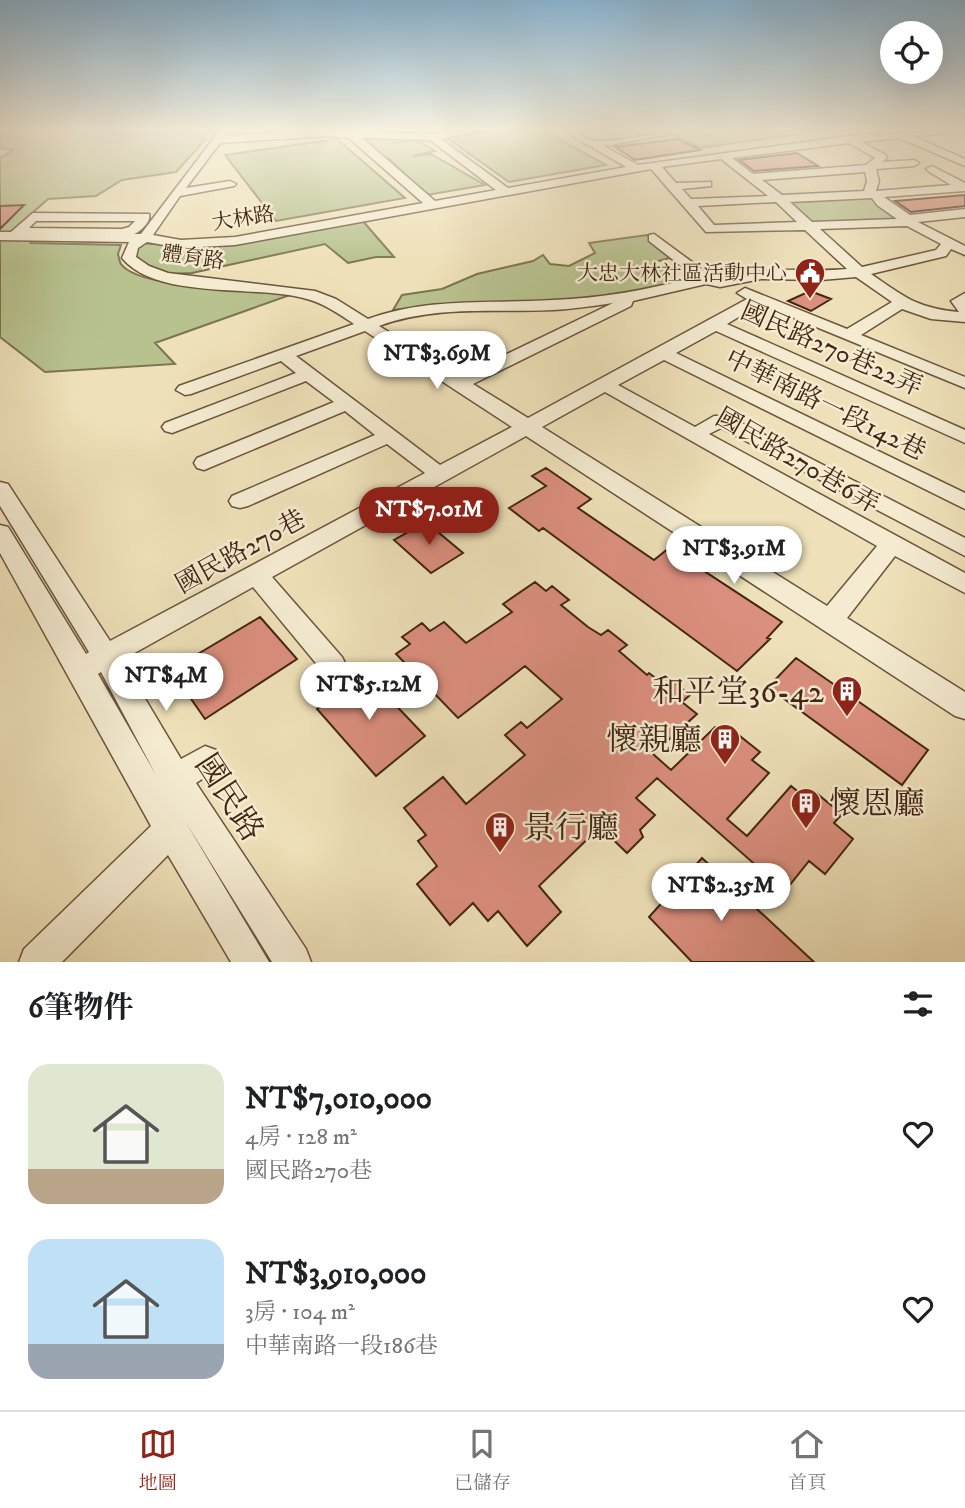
<!DOCTYPE html>
<html lang="zh-TW">
<head>
<meta charset="utf-8">
<style>
	:root { --surface:#fff; --page:#f6f6f6; --text:#202124; --muted:#757577; --line:#e0e0e0; --accent:#8f2418 }
	body { margin:0; font-family:"IM FELL DW Pica","Noto Serif TC",serif; background:var(--page); color:var(--text); height:100vh; display:flex; flex-direction:column; font-size:26px; white-space:nowrap }
	* { box-sizing:border-box; margin:0 }
	p { font-size:23px; color:var(--muted) }
	.icon { flex:none; width:38px; height:38px; fill:none; stroke:currentColor; stroke-width:2; stroke-linecap:round; stroke-linejoin:round }
	.map { position:relative; height:962px; overflow:hidden }
	.sheet { display:flex; flex-direction:column; background:var(--surface); flex:1 }
	.sheet>* { flex:none }
	.controls { position:absolute; left:880px; top:21px; display:grid; gap:14px }
	.controls a { display:grid; place-items:center; width:63px; height:63px; border-radius:50%; background:var(--surface); box-shadow:0 7px 28px #0002; font-size:35px }
	.price { position:absolute; translate:-50% -60px; padding:0 16px; border-radius:24px; background:#fff; color:#222; font-size:23px; line-height:46px; filter:drop-shadow(0 2px 4px #0008) }
	.price::after { content:''; position:absolute; left:50%; top:42px; width:21px; height:16px; margin-left:-10px; background:inherit; clip-path:polygon(0 0,100% 0,50% 100%) }
	.price.active { background:var(--accent); color:#fff }
	ul { padding:0; list-style:none }
	li { display:flex; align-items:center; gap:21px; height:175px; padding:0 28px }
	li span { display:grid; place-items:center; flex:none; width:196px; height:140px; border-radius:21px; color:#555 }
	li>.icon { margin-inline-start:auto }
	span .icon { width:84px; height:84px; fill:#fffc; stroke-width:1 }
	li b { font-size:30px }
	h2 { display:flex; justify-content:space-between; align-items:center; height:84px; padding:0 28px; font-size:30px }
	.tabs { display:flex; justify-content:space-around; align-items:center; height:98px; border-top:2px solid var(--line); background:var(--surface); font-size:19px; color:var(--muted) }
	.tabs a { display:grid; justify-items:center; gap:4px }
	.tabs .active { color:var(--accent) }
	.map>svg:first-child { display:block }
</style>
</head>
<body>
<div class="map">
<svg width="965" height="962" viewBox="0 0 965 962">
	<rect width="100%" height="100%" fill="#eee0b8"/>
	<filter id="stains"><feTurbulence type="fractalNoise" baseFrequency=".00286" numOctaves="4"/><feColorMatrix values="0 0 0 0 .2 0 0 0 0 .09 0 0 0 0 .02 0 0 0 .5 -.17"/></filter>
	<radialGradient id="worn" r=".72"><stop offset=".6" stop-color="#630" stop-opacity="0"/><stop offset="1" stop-color="#630" stop-opacity=".3"/></radialGradient>
	<!-- green -->
	<path fill="#b8c28f" stroke="#7d7451" stroke-width="2" d="M0 130H185L206 139 176 172 122 180 96 196 48 199 11 232H0V158L13 150 0 148Z
		M500 130H543L606 165 509 182 447 138Z
		M701 130H788L798 134 700 148 672 134Z
		M359 136 388 137 394 143 417 140 435 151 413 156 431 154 485 185 427 195 389 159 383 160Z
		M337 139 405 198 276 221 225 155Z
		M870 195 906 222 815 225 788 201Z
		M362 220 394 257H376L348 263 325 244 192 273 167 274 148 267 135 255 139 243 181 246Z
		M647 235 673 257 655 262 677 283 638 294 554 304 466 303 393 310 402 295 442 289 477 274 533 261 543 255 550 264 569 266 595 253 589 243Z
		M0 239H34L31 243 121 245 118 254C119 257 119 261 121 264 139 290 257 288 290 295L155 343 175 364 45 372 0 337Z"/>
	<g fill="none" stroke-linecap="round" stroke-linejoin="round">
		<!-- river -->
		<path fill="#9ebab9" fill-rule="evenodd" d="M80 130H93L89 136 196 130H276L269 134 81 144 76 143 73 137Z
			M383 130H446L439 134H390Z"/>
	</g>
	<!-- building -->
	<path fill="#db8f7e" stroke="#422613" stroke-width="2" d="M678 139 700 150 635 160 615 147Z
		M797 153 818 166 754 171 739 160Z
		M965 195V206L911 212 895 201Z
		M24 205 0 229V206Z
		M810 291 831 299 811 311 788 301Z
		M546 468 591 499 578 508 654 560 669 548 782 622 767 638 770 639 737 671 543 528 539 531 509 508 546 486 532 476Z
		M426 522 463 553 431 573 394 540Z
		M535 582 546 591 552 586 569 600 561 605 588 627 601 635 608 630 627 645 619 651 647 675 649 673 662 683 669 678 690 695 682 702 697 714 653 754 671 770 715 727 730 740 736 733 760 752 752 760 769 773 727 819 747 836 791 786 808 800 815 792 842 814 834 823 853 839 825 874 809 861 785 891 657 778 636 798 655 815 640 830 643 837 627 853 600 827 539 886 561 912 527 946 498 911 488 921 473 903 450 925 417 884 437 866 418 841 426 835 404 808 443 777 466 804 525 755 505 735 521 722 527 728 562 699 525 666 458 718 396 654 410 644 402 637 422 623 430 631 444 622 466 643 512 612 503 604Z
		M260 617 297 659 205 719 171 670Z
		M796 658 928 750 902 785 768 687Z
		M347 674 357 684 368 676 425 736 376 776 317 709 333 698 325 689Z
		M702 858 814 962H692L649 917Z"/>
	<g fill="none" stroke-linecap="round" stroke-linejoin="round">
		<!-- minor casing -->
		<g stroke="#6d543c" stroke-width="3">
			<path id="minor" d="M220 130H230L225 136 330 130 432 134 482 130 441 139 508 188 626 167 562 130C577 130 586 141 598 141 631 141 663 129 696 130L604 146 638 165 849 136 952 130 947 133 913 136 965 159V166L899 138 861 142 886 155 887 157 883 162 914 160 919 163 914 166 876 169 879 181 876 191 951 185 928 171 926 169 932 166 965 183V191L884 197 910 215 965 209V217L918 222 965 246V255L951 249 946 256 871 274C905 297 916 308 959 312L951 301 965 293V322L931 319 902 309 861 335 965 377V388L760 304 727 324 965 430V443L716 331 676 353 965 493V509L664 360 618 385 695 427 714 416H728L965 538V556L721 428 709 434 965 573V593L895 556 847 618 965 692V719L955 716 526 436 272 577 342 657 346 665 342 673 333 676 324 673 253 587 122 660 181 759 205 746 216 750 220 760 216 770 196 783 306 949 311 962H272L185 821 269 962H231L168 855 62 962H19L24 949 151 826 0 553V525L8 527 86 654 89 652 0 506V482L8 484 110 641 425 473 387 444 248 506 240 508 232 506 229 501 232 496 375 435 345 411 204 470 197 468 194 463 197 458 334 402 306 381 172 433 165 431 162 427 165 423 296 373 281 361 191 394 185 395 176 390 179 386 354 324C339 314 325 304 307 299 256 284 158 301 122 258L129 242 0 240V232H11L33 213 149 214C152 220 141 232 134 234H141ZM330 136 349 138 423 203 235 237 181 240 153 235 180 196 234 186 236 184 230 181 186 188 220 143ZM362 138 430 140 496 190 435 201ZM849 143 875 158 866 165 753 174 732 158ZM721 159 768 196 691 199 682 189 711 186V182L676 183 662 167ZM651 169 706 232 805 230 847 269C818 272 788 268 760 271 743 273 727 280 711 276L654 234 649 235V241L695 277C648 290 602 298 553 300 490 304 429 297 368 319L336 299 315 291 168 273 149 266 136 257 138 248 147 242 181 248 235 245ZM865 172 867 181 864 191 782 195 762 180ZM872 198 877 205 897 219 812 222 790 202ZM776 202 797 222 714 225 698 206ZM36 221H135L129 227 122 229 29 228ZM907 226 941 244 936 250 862 267 820 229ZM856 277 892 302 847 329 745 288 737 293 747 299 528 418 473 384 631 306 633 301 706 284 720 287 761 279 821 280ZM613 303 461 376 379 326C436 305 494 313 553 310 573 309 593 306 613 303ZM365 331 512 427 440 465 296 356ZM605 392 877 546 827 606 542 427ZM101 672 156 775 98 674Z"/>
		</g>
		<!-- minor -->
		<use href="#minor" fill="#f4ebd1" fill-rule="evenodd"/>
	</g>
	<!-- sky -->
	<linearGradient id="sky" x2="0" y2="1"><stop stop-color="#8ab6d5"/><stop offset="0.49" stop-color="#f7f1df"/><stop offset="1" stop-color="#f7f1df" stop-opacity="0"/></linearGradient>
	<rect width="965" height="265" fill="url(#sky)"/>
	<!-- icons -->
	<defs>
		<g id="civic-pin" transform="scale(1.575)"><path d="M0 17L-7.5 6A9.5 9.5 0 1 1 7.5 6Z" fill="#8f2418" stroke="#f4ebd1"/><path d="M-.6-6.5H3V-4.5H.6V-3L4-1V1h2V6H-6V1h2V-1L-.6-3ZM-1.2 2.5V6h2.4V2.5Z" fill="#fff"/></g>
		<g id="building-pin" transform="scale(1.575)"><path d="M0 17L-7.5 6A9.5 9.5 0 1 1 7.5 6Z" fill="#8f2418" stroke="#f4ebd1"/><path d="M-4-6H4V6H1V3H-1V6H-4ZM-2.5-4.3h1.7v1.8h-1.7ZM.8-4.3h1.7v1.8H.8ZM-2.5-1h1.7V.8h-1.7ZM.8-1h1.7V.8H.8Z" fill="#fff"/></g>
	</defs>
	<g fill-rule="evenodd">
		<use href="#civic-pin" x="810" y="273"/>
		<use href="#building-pin" x="847" y="691"/>
		<use href="#building-pin" x="725" y="739"/>
		<use href="#building-pin" x="806" y="803"/>
		<use href="#building-pin" x="500" y="827"/>
	</g>
	<g text-anchor="middle" stroke-width="5" stroke-linejoin="round" paint-order="stroke">
		<!-- far-street labels -->
		<g font-size="21" fill="#422613" stroke="#f4ebd1">
			<text transform="translate(243 218) rotate(-9)" y="7">大林路</text>
			<text transform="translate(193 257) rotate(8)" y="7">體育路</text>
		</g>
		<!-- far-poi labels -->
		<g font-size="21" fill="#422613" stroke="#f4ebd1" text-anchor="end">
			<text x="787" y="280">大忠大林社區活動中心</text>
		</g>
		<!-- street labels -->
		<g font-size="26" fill="#422613" stroke="#f4ebd1">
			<text transform="translate(832 348) rotate(24)" y="9">國民路270巷22弄</text>
			<text transform="translate(826 404) rotate(26)" y="9">中華南路一段142巷</text>
			<text transform="translate(798 460) rotate(30)" y="9">國民路270巷6弄</text>
			<text transform="translate(240 551) rotate(-29)" y="9">國民路270巷</text>
		</g>
		<!-- near-poi labels -->
		<g font-size="32" fill="#422613" stroke="#f4ebd1" text-anchor="end">
			<text x="824" y="702">和平堂36-42</text>
			<text x="702" y="750">懷親廳</text>
			<text x="829" y="814" text-anchor="start">懷恩廳</text>
			<text x="523" y="838" text-anchor="start">景行廳</text>
		</g>
		<!-- near-street labels -->
		<g font-size="32" fill="#422613" stroke="#f4ebd1">
			<text transform="translate(230 797) rotate(57)" y="11">國民路</text>
		</g>
	</g>
	<rect width="100%" height="100%" filter="url(#stains)"/>
	<rect width="100%" height="100%" fill="url(#worn)"/>
</svg>
<div class="controls">
<a><svg class="icon" aria-label="locate" viewBox="0 0 24 24"><circle cx="12" cy="12" r="6"/><path d="M12 2v4M12 18v4M2 12h4M18 12h4"/></svg></a>
</div>
<b class="price" style="left:437px;top:391px">NT$3.69M</b>
<b class="price active" style="left:429px;top:547px">NT$7.01M</b>
<b class="price" style="left:734px;top:586px">NT$3.91M</b>
<b class="price" style="left:166px;top:713px">NT$4M</b>
<b class="price" style="left:369px;top:722px">NT$5.12M</b>
<b class="price" style="left:721px;top:923px">NT$2.35M</b>
</div>
<section class="sheet">
<h2>6筆物件<svg class="icon" aria-label="filters" viewBox="0 0 24 24"><path d="M4 7h16M4 17h16"/><circle cx="9" cy="7" r="2"/><circle cx="15" cy="17" r="2"/></svg></h2>
<ul>
<li><span style="background:linear-gradient(#dfe7d0 75%,#b9a48a 0)"><svg class="icon" aria-label="home" viewBox="0 0 24 24"><path d="M3 11l9-7 9 7M6 9v11h12V9"/></svg></span><div><b>NT$7,010,000</b><p>4房 · 128 m²</p><p>國民路270巷</p></div><svg class="icon" aria-label="heart" viewBox="0 0 24 24"><path d="M12 20l-8-8c-3-5 5-10 8-4 3-6 11-1 8 4z"/></svg></li>
<li><span style="background:linear-gradient(#bfe0f5 75%,#9aa5b1 0)"><svg class="icon" aria-label="home" viewBox="0 0 24 24"><path d="M3 11l9-7 9 7M6 9v11h12V9"/></svg></span><div><b>NT$3,910,000</b><p>3房 · 104 m²</p><p>中華南路一段186巷</p></div><svg class="icon" aria-label="heart" viewBox="0 0 24 24"><path d="M12 20l-8-8c-3-5 5-10 8-4 3-6 11-1 8 4z"/></svg></li>
</ul>
</section>
<nav class="tabs">
<a class="active"><svg class="icon" aria-label="map" viewBox="0 0 24 24"><path d="M3 6l6-2 6 2 6-2v14l-6 2-6-2-6 2zM9 4v14M15 6v14"/></svg>地圖</a>
<a><svg class="icon" aria-label="saved" viewBox="0 0 24 24"><path d="M7 4h10v16l-5-4-5 4z"/></svg>已儲存</a>
<a><svg class="icon" aria-label="home" viewBox="0 0 24 24"><path d="M3 11l9-7 9 7M6 9v11h12V9"/></svg>首頁</a>
</nav>
</body>
</html>
